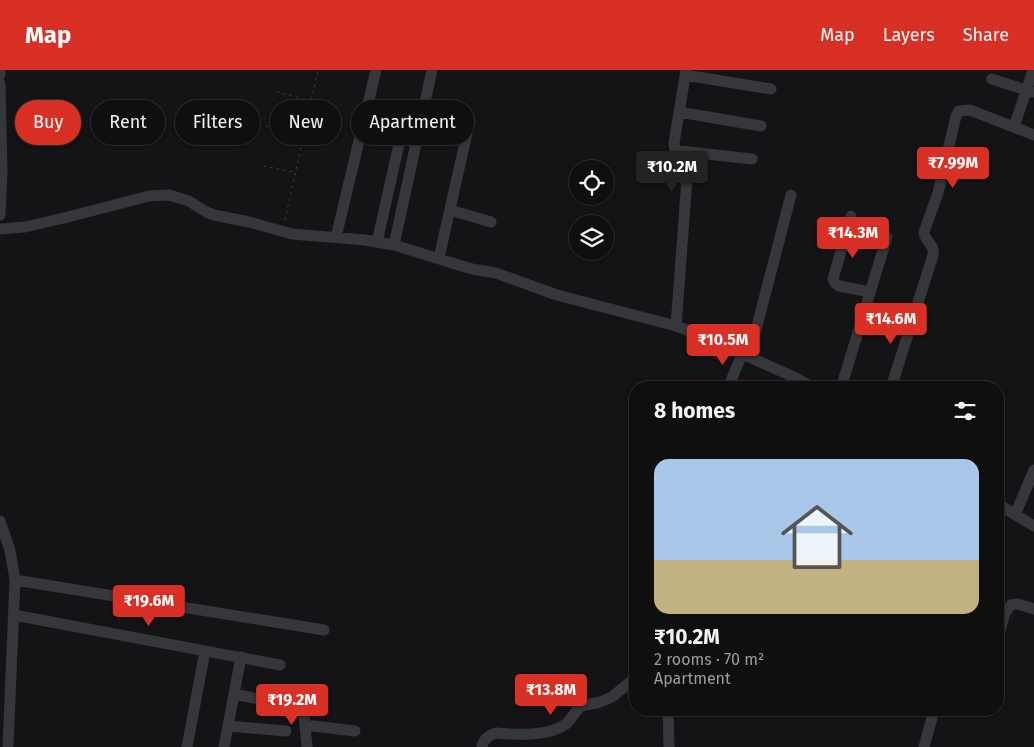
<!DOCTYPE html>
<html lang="en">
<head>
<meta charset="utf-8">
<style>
	:root { --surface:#0f0f10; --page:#181819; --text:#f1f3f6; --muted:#9b9c9f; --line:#2f2f30; --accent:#d93025 }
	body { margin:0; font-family:"Fira Sans",sans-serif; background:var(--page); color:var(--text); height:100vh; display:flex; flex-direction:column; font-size:19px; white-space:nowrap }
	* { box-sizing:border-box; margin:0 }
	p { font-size:16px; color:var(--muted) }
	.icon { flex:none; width:28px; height:28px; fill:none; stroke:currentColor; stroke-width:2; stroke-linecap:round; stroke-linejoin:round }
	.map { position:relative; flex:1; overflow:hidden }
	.side { position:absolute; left:629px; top:311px; width:375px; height:335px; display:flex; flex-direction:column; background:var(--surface); border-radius:20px; box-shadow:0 1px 4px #0004,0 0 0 1px var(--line) }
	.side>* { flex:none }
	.top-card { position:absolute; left:15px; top:30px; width:475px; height:45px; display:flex; gap:10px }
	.fabs { position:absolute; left:569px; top:90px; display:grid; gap:10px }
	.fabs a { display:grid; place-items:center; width:45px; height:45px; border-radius:50%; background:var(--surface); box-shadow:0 1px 4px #0004,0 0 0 1px var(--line); font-size:25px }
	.price { position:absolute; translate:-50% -42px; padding:0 11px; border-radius:5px; background:var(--accent); color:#fff; font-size:16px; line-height:32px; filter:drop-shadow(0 1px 2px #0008) }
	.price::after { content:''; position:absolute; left:50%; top:30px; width:15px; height:11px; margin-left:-8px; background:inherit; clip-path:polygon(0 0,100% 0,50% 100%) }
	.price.current { background:#222; color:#fff }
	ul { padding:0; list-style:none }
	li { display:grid; align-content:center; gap:10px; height:265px; padding:0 25px }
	li span { display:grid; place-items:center; height:155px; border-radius:15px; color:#555 }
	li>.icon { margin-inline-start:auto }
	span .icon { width:90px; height:90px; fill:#fffc; stroke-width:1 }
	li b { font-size:21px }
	h2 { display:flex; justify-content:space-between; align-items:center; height:60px; padding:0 25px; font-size:21px }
	.tag { padding:0 18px; border-radius:22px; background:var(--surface); box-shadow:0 1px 4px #0004,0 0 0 1px var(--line); font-size:18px; line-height:45px }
	.tag.current { background:var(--accent); color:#fff }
	header { display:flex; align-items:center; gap:30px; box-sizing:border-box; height:70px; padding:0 25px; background:var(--accent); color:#fff }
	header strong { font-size:24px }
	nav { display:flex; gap:28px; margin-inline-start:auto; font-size:18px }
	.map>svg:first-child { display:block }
</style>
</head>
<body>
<header>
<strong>Map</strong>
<nav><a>Map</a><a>Layers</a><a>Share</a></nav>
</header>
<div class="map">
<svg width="1034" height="677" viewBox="0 0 1034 677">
	<rect width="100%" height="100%" fill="#141416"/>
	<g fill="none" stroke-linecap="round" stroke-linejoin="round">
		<!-- path -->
		<path stroke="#3b3e42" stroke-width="1" stroke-dasharray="2.5 4" stroke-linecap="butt" d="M277 22 310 31
			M266 56 303 65
			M264 96 294 102
			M285 150 318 0"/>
		<!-- minor -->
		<path stroke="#35373b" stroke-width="11" d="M0 5V0
			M685 5 771 19
			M992 9 1032 22
			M0 14 2 102 0 145
			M679 42 761 56
			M1014 57 1033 0
			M689 82 752 89
			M450 140 491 152
			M851 146 833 209 835 213 839 216 870 222
			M0 159 25 157 68 147 149 126 169 125 189 131 206 142 214 145 249 152 292 164 365 170 394 175 472 199 496 203 557 225 676 256 698 264 796 308 814 318
			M336 167 376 0
			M377 172 406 43
			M394 175 432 0
			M439 188 470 50
			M676 256 689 82 675 80 674 73 686 0
			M749 287 791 125
			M728 318 742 284
			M841 318 887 167
			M891 318 933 185C935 174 925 172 924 162L938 123 956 46 959 41 970 40 1034 65
			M998 434 1034 456
			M1015 445 1034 400
			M0 451 10 480 15 510 8 677
			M15 510 324 560
			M14 545 280 595
			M998 567 1005 543 1011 535 1018 534 1034 539
			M234 624 283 634
			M303 633 307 677
			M668 640 669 677
			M305 655 355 661
			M228 656 286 661
			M187 677 205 581
			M224 677 241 587
			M482 677C484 669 487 666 496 663 516 665 548 667 566 654 572 649 575 641 581 636L600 632 612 627 635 608
			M924 677 934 640"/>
	</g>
</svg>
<div class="fabs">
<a><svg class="icon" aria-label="locate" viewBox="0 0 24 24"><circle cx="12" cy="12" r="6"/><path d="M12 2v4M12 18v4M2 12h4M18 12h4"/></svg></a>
<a><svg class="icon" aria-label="layers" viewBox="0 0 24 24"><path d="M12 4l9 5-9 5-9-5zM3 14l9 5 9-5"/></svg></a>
</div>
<b class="price" style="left:953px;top:119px">₹7.99M</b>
<b class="price current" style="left:672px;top:123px">₹10.2M</b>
<b class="price" style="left:853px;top:189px">₹14.3M</b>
<b class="price" style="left:891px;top:275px">₹14.6M</b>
<b class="price" style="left:723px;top:296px">₹10.5M</b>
<b class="price" style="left:149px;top:557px">₹19.6M</b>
<b class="price" style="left:551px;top:646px">₹13.8M</b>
<b class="price" style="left:292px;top:656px">₹19.2M</b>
<div class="top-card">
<a class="tag current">Buy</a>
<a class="tag">Rent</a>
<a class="tag">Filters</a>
<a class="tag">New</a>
<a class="tag">Apartment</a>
</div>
<section class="side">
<h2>8 homes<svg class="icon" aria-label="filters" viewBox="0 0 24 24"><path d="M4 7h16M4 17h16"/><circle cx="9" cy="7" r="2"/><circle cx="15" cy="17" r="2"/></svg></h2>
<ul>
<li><span style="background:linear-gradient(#a9c7e8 65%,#c2b280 0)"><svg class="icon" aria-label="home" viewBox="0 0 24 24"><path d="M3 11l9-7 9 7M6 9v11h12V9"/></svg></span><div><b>₹10.2M</b><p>2 rooms · 70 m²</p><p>Apartment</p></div></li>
</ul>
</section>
</div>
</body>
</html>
